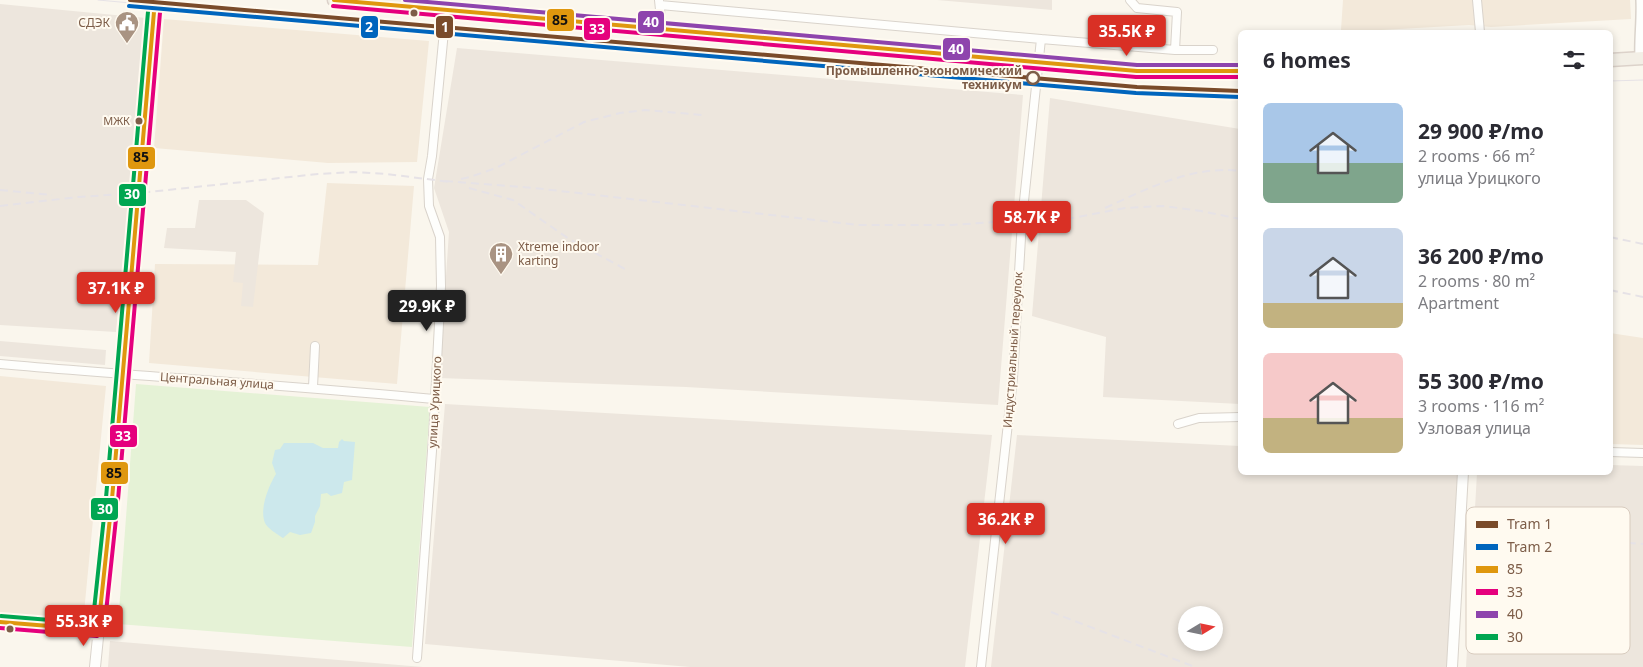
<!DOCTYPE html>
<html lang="en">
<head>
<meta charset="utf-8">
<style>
	:root { --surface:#fff; --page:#f7f7f7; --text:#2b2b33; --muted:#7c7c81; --accent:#d93025 }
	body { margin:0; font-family:"Noto Sans",sans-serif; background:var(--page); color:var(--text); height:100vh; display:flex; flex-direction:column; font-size:19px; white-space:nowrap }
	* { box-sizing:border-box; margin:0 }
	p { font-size:16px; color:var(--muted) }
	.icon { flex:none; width:28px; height:28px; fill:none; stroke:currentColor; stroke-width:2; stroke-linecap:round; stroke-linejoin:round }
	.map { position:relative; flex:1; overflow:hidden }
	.panel { position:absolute; left:1238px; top:30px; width:375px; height:445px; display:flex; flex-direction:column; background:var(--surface); border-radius:8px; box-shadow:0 2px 8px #0003 }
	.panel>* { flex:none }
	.needle { width:32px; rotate:80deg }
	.controls { position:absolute; left:1178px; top:606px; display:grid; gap:10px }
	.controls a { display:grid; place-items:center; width:45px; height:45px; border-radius:50%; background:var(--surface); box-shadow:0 2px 8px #0003; font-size:25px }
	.price { position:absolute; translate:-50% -42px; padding:0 11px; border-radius:5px; background:var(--accent); color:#fff; font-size:16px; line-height:32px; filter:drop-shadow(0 1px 2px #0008) }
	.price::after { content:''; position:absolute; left:50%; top:30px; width:15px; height:11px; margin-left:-8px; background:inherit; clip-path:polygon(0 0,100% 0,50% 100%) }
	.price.on { background:#222; color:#fff }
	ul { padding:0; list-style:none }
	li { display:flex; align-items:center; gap:15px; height:125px; padding:0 25px }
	li span { display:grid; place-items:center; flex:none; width:140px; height:100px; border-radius:8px; color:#555 }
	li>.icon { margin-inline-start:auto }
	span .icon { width:60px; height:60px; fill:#fffc; stroke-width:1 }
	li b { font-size:21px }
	h2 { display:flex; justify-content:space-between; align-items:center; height:60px; padding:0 25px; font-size:21px }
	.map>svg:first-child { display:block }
</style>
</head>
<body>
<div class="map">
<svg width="1643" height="667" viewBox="0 0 1643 667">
	<rect width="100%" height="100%" fill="#faf6ed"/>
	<!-- residential -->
	<path fill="#f3e9da" d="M1343 0H1630L1631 19 1491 27 1469 25 1364 31 1341 30Z
		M164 19 429 41 417 162 328 163 154 148Z
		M327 183 414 186 397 384 149 363 155 264 318 265Z
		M1610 333 1643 338V445L1610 444Z
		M0 376 106 386 83 623 0 615Z"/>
	<!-- industrial -->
	<path fill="#ede6dd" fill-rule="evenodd" d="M937 0H1052V10Z
		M0 4 146 18 116 332 0 325Z
		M457 48 1023 95 998 405 686 387 439 378 449 232 434 188Z
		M1050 98 1240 129V404L1103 397 1106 337 1032 316Z
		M199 200H246L264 213 253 307 241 306 243 283 233 282 236 252 164 248 167 228H195Z
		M0 341 106 350 105 365 0 356Z
		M445 404 992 435 965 667H690L425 644Z
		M1017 435 1240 446V472L1458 473 1452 667H991ZM1186 615H1214V642H1186Z
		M1610 465 1643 466V667H1466L1477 473 1610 472Z
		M110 641 423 667H108Z"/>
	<!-- green -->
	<path fill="#e5f2d6" d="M136 384 430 407 412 647 118 624Z"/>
	<!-- water -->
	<path fill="#cce8ec" d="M342 439 344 441 355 442 352 480 344 482 342 493 331 496 327 493 321 494 320 506 315 516V522L311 533 300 535 290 532 283 538C277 534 268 529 265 523 259 509 269 485 276 474L272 463 275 450 280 449 284 443H313L323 448H338L339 442Z"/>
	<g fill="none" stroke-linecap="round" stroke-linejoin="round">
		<!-- minor casing -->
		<g stroke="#d9d3cb" stroke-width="10">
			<path id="minor" d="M659 0 662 29
				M1130 0 1137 8 1177 12 1175 50
				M1477 0 1480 32
				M660 5 1041 39 1175 50H1213
				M0 364C145 377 290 385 434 399
				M313 387 315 346
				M1178 424 1199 418 1240 417
				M1610 452 1643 453
				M417 658 433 437 441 286 440 237 429 206 428 179 432 156 447 0
				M981 667 1013 378 1022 220 1041 39"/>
		</g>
		<!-- tertiary casing -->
		<g stroke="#d9d3cb" stroke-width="12">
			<path id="tertiary" d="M0 622 98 630
				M95 667 112 499 155 0
				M1452 667 1463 472"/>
		</g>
		<!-- secondary casing -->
		<g stroke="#dad3cb" stroke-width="14">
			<path id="secondary" d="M1641 58C1640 39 1643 20 1642 0"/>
		</g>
		<!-- primary casing -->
		<g stroke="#dcd2ca" stroke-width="15">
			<path id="primary" d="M334 0 1137 71 1171 72 1240 71
				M1610 60 1643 58"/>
		</g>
		<!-- minor -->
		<use href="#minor" stroke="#fefefc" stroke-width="8"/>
		<!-- tertiary -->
		<use href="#tertiary" stroke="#fefefc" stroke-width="10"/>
		<!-- secondary -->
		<use href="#secondary" stroke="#fefefc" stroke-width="11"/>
		<!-- primary -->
		<use href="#primary" stroke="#f3efe6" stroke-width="12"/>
		<!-- tram -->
		<path stroke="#e6e2e6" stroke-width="1" d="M98 0 727 57 999 77 1144 91 1240 95
			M1610 81 1643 80"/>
		<!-- rail -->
		<path stroke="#e6e2e6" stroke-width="2" stroke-dasharray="8 5" stroke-linecap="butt" d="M461 179 470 177 496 168 584 122 620 113 645 110 702 115
			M445 181 534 188 859 225H952L1022 220 1067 219 1125 208 1163 206 1201 211 1240 219
			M469 188 513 200 569 239 627 270
			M0 190 52 195
			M0 206 78 197 139 193 318 174 353 172 387 174 450 182
			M1105 208C1147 189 1192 165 1240 171
			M1610 237 1643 244
			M1610 290 1643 297
			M1537 536 1643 544
			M1051 612 1195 667"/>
		<!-- bus-1 casing -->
		<g stroke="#fffaf0" stroke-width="8">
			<path id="bus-1" d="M334 0 1137 71H1240
				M0 622 98 630
				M98 630 112 499 155 0"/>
		</g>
		<!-- bus-2 casing -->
		<g stroke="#fffaf0" stroke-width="8">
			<path id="bus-2" d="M333 6 1136 77H1240
				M0 628 97 636
				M104 631 118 500 161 1"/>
		</g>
		<!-- bus-3 casing -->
		<g stroke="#fffaf0" stroke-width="8">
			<path id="bus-3" d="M405 0 1137 65H1240"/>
		</g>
		<!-- bus-4 casing -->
		<g stroke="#fffaf0" stroke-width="8">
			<path id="bus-4" d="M1 616 99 624
				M92 629 106 498 149 0"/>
		</g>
		<!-- bus-1 -->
		<use href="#bus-1" stroke="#df970e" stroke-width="4"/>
		<!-- bus-2 -->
		<use href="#bus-2" stroke="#e5007d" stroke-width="4"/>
		<!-- bus-3 -->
		<use href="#bus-3" stroke="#8e44ad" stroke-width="4"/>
		<!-- bus-4 -->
		<use href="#bus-4" stroke="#00a651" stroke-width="4"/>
		<!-- tram-1 casing -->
		<g stroke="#fffaf0" stroke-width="8">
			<path id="tram-1" d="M130 0 1137 87 1240 91"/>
		</g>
		<!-- tram-2 casing -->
		<g stroke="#fffaf0" stroke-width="8">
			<path id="tram-2" d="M129 6 1136 93 1240 97"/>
		</g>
		<!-- tram-1 -->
		<use href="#tram-1" stroke="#7a4b2a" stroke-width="4"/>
		<!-- tram-2 -->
		<use href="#tram-2" stroke="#0065bd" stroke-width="4"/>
	</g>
	<!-- icons -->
	<defs>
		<g id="civic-pin" transform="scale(1.25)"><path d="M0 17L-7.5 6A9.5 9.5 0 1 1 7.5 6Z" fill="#a99382" stroke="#fffaf0"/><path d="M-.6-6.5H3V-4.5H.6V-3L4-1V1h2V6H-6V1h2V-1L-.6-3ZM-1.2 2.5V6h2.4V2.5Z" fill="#fff"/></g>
		<g id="building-pin" transform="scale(1.25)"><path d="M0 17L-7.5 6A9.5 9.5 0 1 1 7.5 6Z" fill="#a99382" stroke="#fffaf0"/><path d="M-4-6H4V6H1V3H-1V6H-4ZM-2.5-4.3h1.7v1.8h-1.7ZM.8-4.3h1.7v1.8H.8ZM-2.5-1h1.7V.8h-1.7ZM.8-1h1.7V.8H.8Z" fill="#fff"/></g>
	</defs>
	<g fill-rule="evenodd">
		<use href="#civic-pin" x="127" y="23"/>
		<use href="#building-pin" x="501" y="254"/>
	</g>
	<!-- markers -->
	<g fill="#7d5d48" stroke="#fffaf0" stroke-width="2">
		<circle cx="414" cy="13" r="4.5"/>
		<circle cx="139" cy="121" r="4.5"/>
		<circle cx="10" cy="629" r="4.5"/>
	</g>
	<circle fill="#fffaf0" stroke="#7d5d48" stroke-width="2.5" cx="1033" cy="78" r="6"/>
	<g text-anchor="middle" stroke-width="4" stroke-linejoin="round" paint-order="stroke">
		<!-- bus labels -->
		<g font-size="11" fill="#7d5d48" stroke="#fffaf0" text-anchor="end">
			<text x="130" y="125">МЖК</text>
		</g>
		<!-- poi labels -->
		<g font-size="12" fill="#7d5d48" stroke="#fffaf0" text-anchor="end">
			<text x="110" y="27">СДЭК</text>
			<text x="518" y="251" text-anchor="start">Xtreme indoor<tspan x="518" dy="14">karting</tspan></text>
		</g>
		<!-- stop labels -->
		<g font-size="12" font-weight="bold" fill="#7d5d48" stroke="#fffaf0" text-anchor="end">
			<text x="1022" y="75">Промышленно-экономический<tspan x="1022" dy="14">техникум</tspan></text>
		</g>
		<!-- street labels -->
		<g font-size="12" fill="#7d5d48" stroke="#fffaf0">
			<text transform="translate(1013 350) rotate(-86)" y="4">Индустриальный переулок</text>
			<text transform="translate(217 381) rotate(4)" y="4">Центральная улица</text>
			<text transform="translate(435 402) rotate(-87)" y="4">улица Урицкого</text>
		</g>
	</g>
	<!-- legend -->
	<rect x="1466" y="507" width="164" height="147" rx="8" fill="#fffaf0" stroke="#d8cbbe" stroke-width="1"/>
	<rect x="1476" y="521" width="22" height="7" fill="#7a4b2a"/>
	<rect x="1476" y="544" width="22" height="6" fill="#0065bd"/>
	<rect x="1476" y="566" width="22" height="7" fill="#df970e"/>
	<rect x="1476" y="589" width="22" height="6" fill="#e5007d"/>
	<rect x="1476" y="611" width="22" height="7" fill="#8e44ad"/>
	<rect x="1476" y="634" width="22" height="6" fill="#00a651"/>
	<g font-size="14" fill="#7d5d48">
		<text x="1507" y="529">Tram 1</text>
		<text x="1507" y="552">Tram 2</text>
		<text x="1507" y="574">85</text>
		<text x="1507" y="597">33</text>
		<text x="1507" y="619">40</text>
		<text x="1507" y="642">30</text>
	</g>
	<g stroke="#fffaf0" stroke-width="2">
		<rect x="546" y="8" width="29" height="24" rx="5" fill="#df970e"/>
		<rect x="637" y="10" width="28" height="24" rx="5" fill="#8e44ad"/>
		<rect x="360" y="15" width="19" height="24" rx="5" fill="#0065bd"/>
		<rect x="435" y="15" width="19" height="24" rx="5" fill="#7a4b2a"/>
		<rect x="583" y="17" width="28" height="24" rx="5" fill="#e5007d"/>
		<rect x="942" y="37" width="29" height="24" rx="5" fill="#8e44ad"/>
		<rect x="127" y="146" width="29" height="24" rx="5" fill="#df970e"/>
		<rect x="118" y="183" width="29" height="24" rx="5" fill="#00a651"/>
		<rect x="109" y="424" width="29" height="24" rx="5" fill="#e5007d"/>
		<rect x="100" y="461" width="29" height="24" rx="5" fill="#df970e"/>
		<rect x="90" y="497" width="29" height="24" rx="5" fill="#00a651"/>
	</g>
	<g font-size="14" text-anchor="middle" font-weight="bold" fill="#fff">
		<text x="651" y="27">40</text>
		<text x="369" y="32">2</text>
		<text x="445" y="32">1</text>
		<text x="597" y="34">33</text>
		<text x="956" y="54">40</text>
		<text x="132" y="199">30</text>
		<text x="123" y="441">33</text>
		<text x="105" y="514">30</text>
	</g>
	<g font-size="14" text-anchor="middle" font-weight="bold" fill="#111">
		<text x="560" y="25">85</text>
		<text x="141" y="162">85</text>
		<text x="114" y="478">85</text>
	</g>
</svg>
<div class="controls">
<a><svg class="needle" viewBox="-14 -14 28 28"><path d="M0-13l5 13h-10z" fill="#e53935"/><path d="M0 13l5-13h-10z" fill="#7c7c81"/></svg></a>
</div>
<b class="price" style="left:1127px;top:57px">35.5K ₽</b>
<b class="price" style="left:1032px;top:243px">58.7K ₽</b>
<b class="price" style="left:116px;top:314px">37.1K ₽</b>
<b class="price on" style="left:427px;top:332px">29.9K ₽</b>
<b class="price" style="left:1006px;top:545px">36.2K ₽</b>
<b class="price" style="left:84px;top:647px">55.3K ₽</b>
<section class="panel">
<h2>6 homes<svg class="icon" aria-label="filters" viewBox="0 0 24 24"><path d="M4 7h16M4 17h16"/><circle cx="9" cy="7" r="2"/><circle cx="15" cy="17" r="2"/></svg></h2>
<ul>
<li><span style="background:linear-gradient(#a9c7e8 60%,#7fa58c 0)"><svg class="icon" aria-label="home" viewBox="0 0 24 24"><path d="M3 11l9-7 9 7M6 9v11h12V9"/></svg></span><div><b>29 900 ₽/mo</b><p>2 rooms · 66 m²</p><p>улица Урицкого</p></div></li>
<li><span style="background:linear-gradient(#c9d6e8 75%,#c2b280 0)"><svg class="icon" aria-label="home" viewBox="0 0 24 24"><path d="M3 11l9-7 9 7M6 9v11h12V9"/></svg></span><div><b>36 200 ₽/mo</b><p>2 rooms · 80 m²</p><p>Apartment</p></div></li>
<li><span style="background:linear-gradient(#f6c9c9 65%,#c2b280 0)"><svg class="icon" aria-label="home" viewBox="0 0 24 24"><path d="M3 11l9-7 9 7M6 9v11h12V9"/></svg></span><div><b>55 300 ₽/mo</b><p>3 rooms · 116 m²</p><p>Узловая улица</p></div></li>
</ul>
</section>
</div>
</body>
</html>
